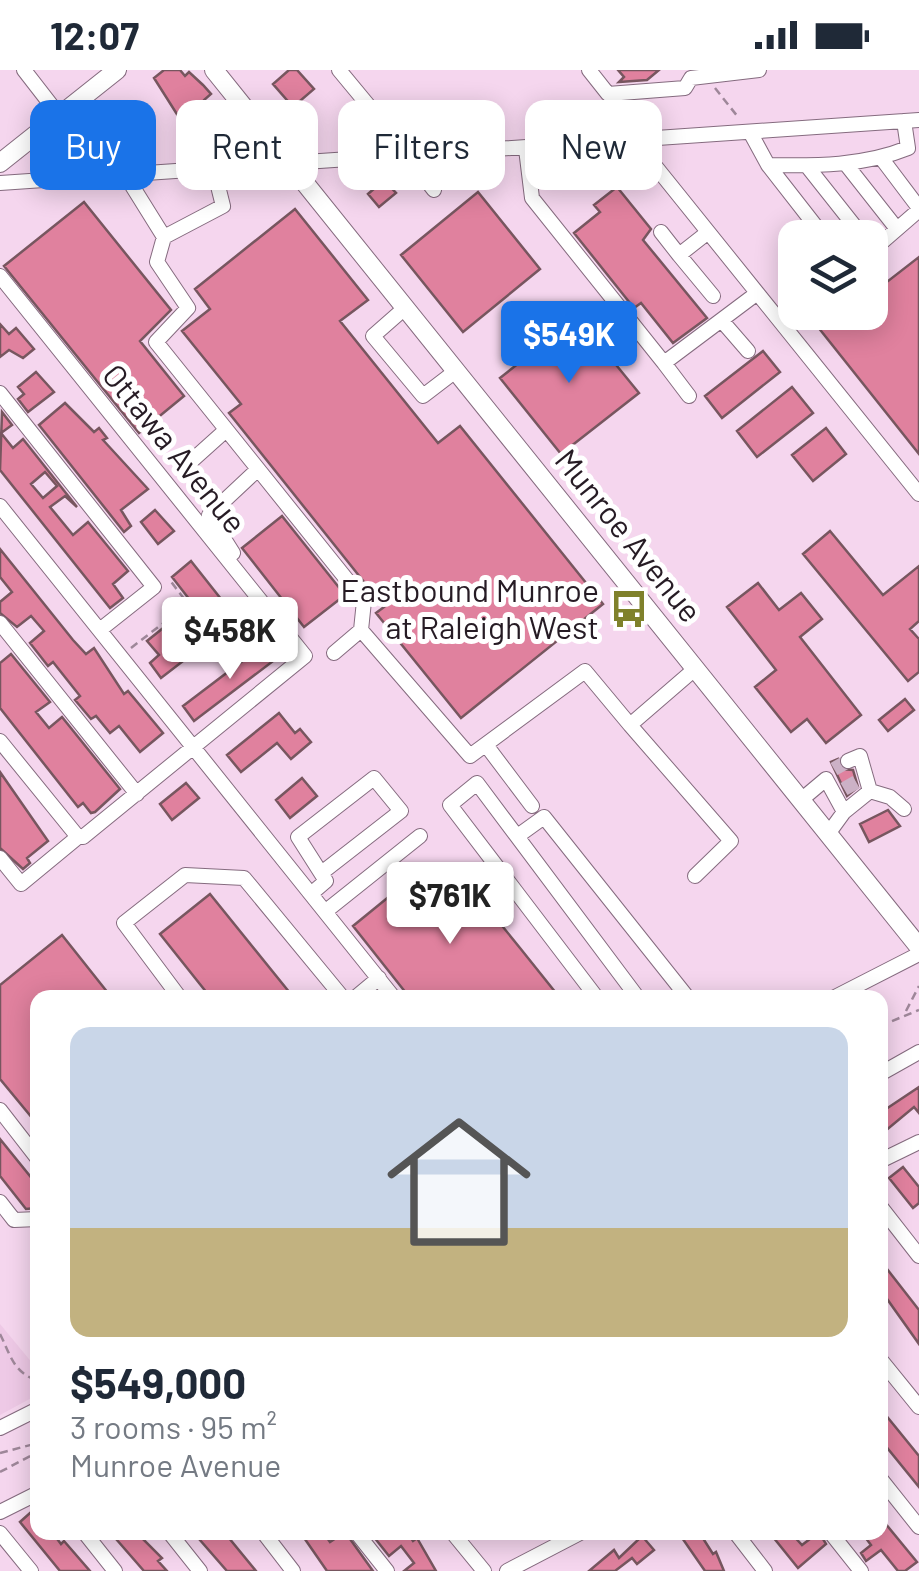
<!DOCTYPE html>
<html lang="en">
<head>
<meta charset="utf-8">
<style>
	:root { --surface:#fff; --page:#f6f6f7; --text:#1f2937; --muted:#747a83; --line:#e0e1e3; --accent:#1a73e8 }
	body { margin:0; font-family:Barlow,sans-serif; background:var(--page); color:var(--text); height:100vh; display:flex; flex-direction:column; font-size:38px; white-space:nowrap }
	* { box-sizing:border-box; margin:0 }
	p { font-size:32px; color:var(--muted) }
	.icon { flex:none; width:55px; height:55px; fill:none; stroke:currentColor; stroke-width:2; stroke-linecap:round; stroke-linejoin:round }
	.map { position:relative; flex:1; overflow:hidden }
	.side { position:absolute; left:30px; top:920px; width:858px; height:550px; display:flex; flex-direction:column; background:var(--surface); border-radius:20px; box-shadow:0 5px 25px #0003 }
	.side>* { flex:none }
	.banner { position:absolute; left:30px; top:30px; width:860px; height:90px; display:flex; gap:20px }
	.controls { position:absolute; left:778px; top:150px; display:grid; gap:20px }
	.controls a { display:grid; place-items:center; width:110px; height:110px; border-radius:20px; background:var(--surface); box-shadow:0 5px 25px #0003; font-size:50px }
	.price { position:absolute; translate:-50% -85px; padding:0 22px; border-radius:10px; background:#fff; color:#222; font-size:32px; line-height:65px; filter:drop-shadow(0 2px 5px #0008) }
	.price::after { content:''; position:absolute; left:50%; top:60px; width:30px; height:22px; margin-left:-15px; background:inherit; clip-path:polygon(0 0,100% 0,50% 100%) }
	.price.active { background:var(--accent); color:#fff }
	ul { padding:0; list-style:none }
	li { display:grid; align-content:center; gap:20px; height:530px; padding:0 40px }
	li+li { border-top:2px solid var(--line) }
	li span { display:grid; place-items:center; height:310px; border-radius:20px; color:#555 }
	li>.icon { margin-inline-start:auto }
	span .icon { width:180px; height:180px; fill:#fffc; stroke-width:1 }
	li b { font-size:42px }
	.tag { padding:0 35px; border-radius:20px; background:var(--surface); box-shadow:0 5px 25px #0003; font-size:35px; line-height:90px }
	.tag.active { background:var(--accent); color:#fff }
	.status { display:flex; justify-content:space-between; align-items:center; height:70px; padding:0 50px; background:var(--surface); direction:ltr }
	.status svg { height:28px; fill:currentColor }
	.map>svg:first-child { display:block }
</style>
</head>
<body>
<div class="status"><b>12:07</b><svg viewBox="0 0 49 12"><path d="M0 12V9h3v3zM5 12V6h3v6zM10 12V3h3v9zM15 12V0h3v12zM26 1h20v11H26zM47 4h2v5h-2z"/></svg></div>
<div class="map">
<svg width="919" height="1501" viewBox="0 0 919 1501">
	<rect width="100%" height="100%" fill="#f5d6ee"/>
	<!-- built -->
	<path fill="#eec9e6" d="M0 1254 38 1300 37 1325 0 1345Z"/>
	<!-- building -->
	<path fill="#e0819e" stroke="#77565f" stroke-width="2.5" fill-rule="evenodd" d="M164 0H180L185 6 189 2 203 15 211 24 204 30V42L180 49 154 8Z
		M289 0H297L314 19 293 37 273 14Z
		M618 0H659L647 10 619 12 624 7Z
		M384 110 396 123 379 137 368 124Z
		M617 117 651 159 643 170 707 248 673 273 641 233 634 238 574 163 600 142 594 135Z
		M478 122 540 199 463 262 401 185Z
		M84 132 171 240 140 271 184 326 139 363 4 196Z
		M295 139 368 230 340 251 438 373 460 356 603 534 461 648 376 543 384 537 229 343 241 334 182 261 210 239 195 219Z
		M919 187V384L806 242H870V225Z
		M577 247 639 323 561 384 500 308Z
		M0 254 9 264 16 258 34 279 23 288 9 280 0 287Z
		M763 281 780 302 722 348 705 326Z
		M36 302 54 322 28 342 18 329 24 324 18 317Z
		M792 317 813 343 757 387 737 361Z
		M65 333 94 362 99 358 107 368 103 370 148 419 121 440 131 456 124 462 39 355Z
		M2 342 12 355 1 363 13 378 23 369 77 437 65 426 50 437 73 465 88 452 128 501 113 514 123 528 110 538 0 400ZM45 402 57 416 43 428 31 414Z
		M826 358 846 384 813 411 792 385Z
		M155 440 174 461 158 474 141 452Z
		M282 446 345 525 304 557 242 478Z
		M830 461 883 525 919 496V551L910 559 919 569V602L908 611 803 484Z
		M0 479 73 570 86 584 94 578 124 624 128 621 163 663 140 682 119 656 110 663 96 646 91 649 75 630 80 626 53 592 48 596 30 573 44 561 31 546 17 557 0 543V532L12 522 0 507Z
		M191 491 225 534 232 529 244 544 161 608 150 593 159 585 147 571 193 534 172 507Z
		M758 513 779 540 801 523 822 549 800 567 861 645 826 673 807 649 791 662 755 617 776 600 727 537Z
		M266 573 277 588 194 651 183 636Z
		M11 584 50 632 36 642 49 658 62 647 120 719 95 742 91 743 83 733 78 737 0 638V593Z
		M905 629 914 640 888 661 879 650Z
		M279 643 295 663 300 659 311 672 291 689 277 673 241 702 227 685Z
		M838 689 841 699 853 700 858 717 847 726 831 692Z
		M0 702 48 771 27 788 30 793 23 799 0 778Z
		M302 708 317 726 290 748 276 730Z
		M186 713 199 728 172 750 160 734Z
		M888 740 900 756 869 772 860 754Z
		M457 800 520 878 560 928H410L353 856 402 816 416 833Z
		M210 824 294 928H211L160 864Z
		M62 865 112 928H38V1055L0 1009V915Z
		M919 1017V1043L914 1037 884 1062 880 1043Z
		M0 1069 38 1116 36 1138 26 1139 0 1106Z
		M903 1097 919 1117V1133L913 1138 889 1108Z
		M880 1190 919 1240V1274L880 1219Z
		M880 1338 919 1386V1417L880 1369Z
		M30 1443 38 1452V1462H52L61 1474 64 1471 90 1501H60L20 1452Z
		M880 1447 917 1492 905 1501H898L881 1480 866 1491 861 1483 871 1475 865 1467 880 1462Z
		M110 1462H136L162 1488 158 1491 167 1501H144Z
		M193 1462H224L256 1501H227Z
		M300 1462H323L330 1472 345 1462 373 1501H327Z
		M370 1462H407L413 1471 417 1468 436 1501H404L414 1493 401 1476 389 1486Z
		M678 1462H699L713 1484 716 1482 724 1501H705Z
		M769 1462H790L802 1475 819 1462 826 1474 798 1498Z
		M642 1466 654 1480 637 1494 632 1488 615 1501H589L614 1480 619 1488Z"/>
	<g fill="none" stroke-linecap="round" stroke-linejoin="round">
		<!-- minor-tunnel -->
		<path stroke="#ccb1c6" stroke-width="14" stroke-dasharray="14 7" stroke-linecap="butt" d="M834 699 848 691
			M844 719 858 711"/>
		<!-- minor casing -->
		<g stroke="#856b7f" stroke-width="16">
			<path id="minor" d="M24 0 107 107
				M339 0 368 35
				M589 0 608 24 685 18 691 8 759 0
				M750 62 768 95C816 96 864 96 908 78L904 51
				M635 71 919 424
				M526 79 532 128 664 293 756 224
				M409 88 434 120
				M882 89 919 138
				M845 93 897 159
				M768 95 825 168
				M807 96 864 168
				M126 106 164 167 223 136 214 100
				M0 113 919 50
				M661 162 679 185 707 163
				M164 167 157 192 188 238 156 272 364 531 361 560 470 686 585 601 630 655 696 598
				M870 174 874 179 919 140
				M679 185 713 226
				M0 206 305 586 83 767H78L0 671
				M406 237 373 266 423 326 457 300
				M722 251 748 281
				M664 293 689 326
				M0 323 154 517 101 559
				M187 395 226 360
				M0 436 394 928
				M233 483 209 445 257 400
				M0 553 137 724
				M334 583 361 560
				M630 655 731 771 695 806
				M486 675 532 736
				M870 721 890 727 904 739
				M801 730 826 709 844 742
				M828 764 844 742 870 721 860 686 848 691
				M519 765 544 747 688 928
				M0 788 21 814 78 767
				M312 823 326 811 298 767 374 708 401 741 324 801
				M326 841 420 766
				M180 928 124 853 185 805 244 808 343 928
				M355 928 379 908
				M597 928 450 735 477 713 638 928
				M833 928 919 884
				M880 1004 919 982
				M0 1040 38 1089
				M880 1091 919 1072
				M0 1132 14 1150 38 1149
				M880 1136 919 1186
				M880 1289 919 1337
				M0 1358 38 1339
				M880 1408 919 1457
				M0 1442 38 1423
				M84 1462 115 1501
				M169 1462 200 1501
				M263 1462 293 1501
				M356 1462 387 1501
				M452 1462 484 1501
				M735 1462 765 1501
				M830 1462 861 1501
				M0 1463 31 1501
				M507 1501 582 1462"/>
		</g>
		<!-- major casing -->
		<g stroke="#856b7f" stroke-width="20">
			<path id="major" d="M214 0 919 877
				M0 93 117 0"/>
		</g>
		<!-- path -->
		<path stroke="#9e8799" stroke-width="2.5" stroke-dasharray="8 5" stroke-linecap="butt" d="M715 18 738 47
			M131 578 188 534 169 509
			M906 941 919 916
			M880 956 919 940
			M0 1264C11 1286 13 1302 38 1311
			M0 1383 38 1373
			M0 1402 38 1382"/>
		<!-- minor -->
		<use href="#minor" stroke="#fff" stroke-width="14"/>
		<!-- major -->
		<use href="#major" stroke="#fff" stroke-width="18"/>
	</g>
	<!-- icons -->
	<defs>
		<g id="bus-bare" transform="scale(3)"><path d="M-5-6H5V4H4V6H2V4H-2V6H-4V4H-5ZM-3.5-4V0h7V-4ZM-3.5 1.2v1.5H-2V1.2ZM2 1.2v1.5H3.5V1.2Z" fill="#7f812b" stroke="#fff" stroke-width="2.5" paint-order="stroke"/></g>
	</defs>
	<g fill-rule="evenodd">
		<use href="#bus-bare" x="629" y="539"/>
	</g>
	<g text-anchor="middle" stroke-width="10" stroke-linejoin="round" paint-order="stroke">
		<!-- street labels -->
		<g font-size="32" fill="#261b24" stroke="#fff">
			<text transform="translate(174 379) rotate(51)" y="11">Ottawa Avenue</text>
			<text transform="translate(628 466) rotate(51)" y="11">Munroe Avenue</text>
		</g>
		<!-- poi labels -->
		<g font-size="32" fill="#261b24" stroke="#fff" text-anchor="end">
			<text x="599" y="532">Eastbound Munroe<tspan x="599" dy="37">at Raleigh West</tspan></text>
		</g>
	</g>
</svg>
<div class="controls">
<a><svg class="icon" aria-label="layers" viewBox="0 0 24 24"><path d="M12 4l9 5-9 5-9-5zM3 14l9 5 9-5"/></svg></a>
</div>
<b class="price active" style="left:569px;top:316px">$549K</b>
<b class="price" style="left:230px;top:612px">$458K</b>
<b class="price" style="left:450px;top:877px">$761K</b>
<div class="banner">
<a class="tag active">Buy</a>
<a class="tag">Rent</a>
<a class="tag">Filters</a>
<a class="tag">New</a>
</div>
<section class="side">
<ul>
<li><span style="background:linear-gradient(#c9d6e8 65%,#c2b280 0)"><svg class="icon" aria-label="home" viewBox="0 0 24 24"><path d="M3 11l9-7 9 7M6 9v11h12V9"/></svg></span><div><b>$549,000</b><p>3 rooms · 95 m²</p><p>Munroe Avenue</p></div></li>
</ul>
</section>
</div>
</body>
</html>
